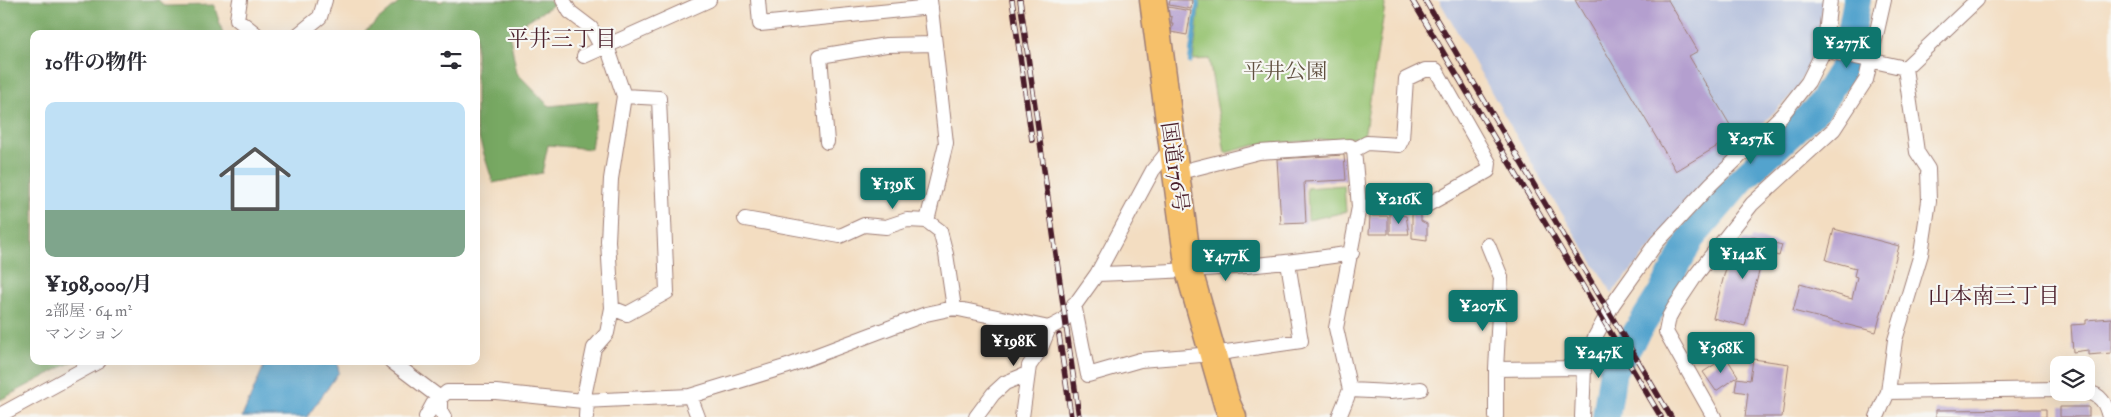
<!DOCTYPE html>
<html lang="ja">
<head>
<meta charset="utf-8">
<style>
	:root { --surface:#fff; --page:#f7f7f7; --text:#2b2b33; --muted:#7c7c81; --accent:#0f766e }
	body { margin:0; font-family:"IM FELL Double Pica","Noto Serif JP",serif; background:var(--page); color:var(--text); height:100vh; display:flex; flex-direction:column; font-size:19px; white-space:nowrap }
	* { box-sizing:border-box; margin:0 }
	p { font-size:16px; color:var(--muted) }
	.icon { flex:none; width:28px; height:28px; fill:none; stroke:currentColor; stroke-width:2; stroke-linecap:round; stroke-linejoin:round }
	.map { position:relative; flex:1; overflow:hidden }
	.side { position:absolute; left:30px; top:30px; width:450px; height:335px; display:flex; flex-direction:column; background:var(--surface); border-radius:10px; box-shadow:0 5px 20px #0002 }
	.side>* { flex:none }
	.fabs { position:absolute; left:2050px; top:356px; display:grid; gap:10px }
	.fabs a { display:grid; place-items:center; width:45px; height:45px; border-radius:10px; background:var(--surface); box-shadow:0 5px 20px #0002; font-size:25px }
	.price { position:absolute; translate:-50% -42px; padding:0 11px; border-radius:5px; background:var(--accent); color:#fff; font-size:16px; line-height:32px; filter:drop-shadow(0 1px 2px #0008) }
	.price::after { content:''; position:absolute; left:50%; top:30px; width:15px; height:11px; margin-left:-8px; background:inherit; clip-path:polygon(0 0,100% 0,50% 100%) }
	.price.active { background:#222; color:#fff }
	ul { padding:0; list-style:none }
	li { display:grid; align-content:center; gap:10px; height:265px; padding:0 15px }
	li span { display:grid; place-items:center; height:155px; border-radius:10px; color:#555 }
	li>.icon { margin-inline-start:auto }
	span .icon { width:90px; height:90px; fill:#fffc; stroke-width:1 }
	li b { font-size:21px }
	h2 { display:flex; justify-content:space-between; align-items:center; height:60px; padding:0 15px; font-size:21px }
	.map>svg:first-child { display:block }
</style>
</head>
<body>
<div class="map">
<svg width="2111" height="417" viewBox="0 0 2111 417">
	<rect width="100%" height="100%" fill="#f6f6f2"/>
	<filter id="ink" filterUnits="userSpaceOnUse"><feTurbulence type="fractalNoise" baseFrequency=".02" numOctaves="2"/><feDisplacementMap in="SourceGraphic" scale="10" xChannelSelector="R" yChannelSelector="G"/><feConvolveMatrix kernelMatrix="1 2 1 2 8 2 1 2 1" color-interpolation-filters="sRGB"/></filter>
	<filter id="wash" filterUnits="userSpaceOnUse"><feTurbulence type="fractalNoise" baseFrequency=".0096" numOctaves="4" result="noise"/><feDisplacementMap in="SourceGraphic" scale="20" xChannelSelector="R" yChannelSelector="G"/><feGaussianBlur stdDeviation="1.12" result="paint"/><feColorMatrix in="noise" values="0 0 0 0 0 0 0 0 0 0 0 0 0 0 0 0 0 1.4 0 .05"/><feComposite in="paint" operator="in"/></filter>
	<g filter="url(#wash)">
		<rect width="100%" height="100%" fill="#f3ddc1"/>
		<!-- industrial -->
		<path fill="#bac4de" d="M1439 0H1824L1816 48 1797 89 1711 176 1612 293 1546 188Z"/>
		<!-- green -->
		<path fill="#96c371" stroke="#70714e" d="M1200 0H1384L1385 6 1364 137 1256 145 1225 153 1209 59 1193 60Z
			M1344 185 1346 212 1308 220 1307 188Z"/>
		<!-- forest -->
		<path fill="#78a963" stroke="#616447" d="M0 0H158L165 6 214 5 223 34H34V361H74L0 400Z
			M402 0H437L440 2 445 0H549L553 5 509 32 517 73 549 106 598 101 591 149 548 145 542 173 493 183 476 129V34H362Z"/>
		<!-- water -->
		<path fill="#53a3cd" stroke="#4e617c" d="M266 361H337L339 372 307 417H242Z"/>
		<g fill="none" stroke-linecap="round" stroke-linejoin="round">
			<!-- stream -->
			<path stroke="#53a3cd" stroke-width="4.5" d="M1190 62 1198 0"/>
			<!-- river -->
			<path stroke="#53a3cd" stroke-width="28" d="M1606 417 1613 370 1664 289 1691 238 1741 180 1818 108 1845 65 1857 0"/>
		</g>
		<g id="blocks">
			<!-- building -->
			<path fill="#b49fcf" d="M1170 0H1192L1191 9 1169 5Z
				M1575 0H1668L1698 51 1689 56 1736 135 1676 171Z
				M1168 7 1191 11 1187 35 1171 32 1173 23H1171L1172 17 1168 16Z
				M1344 155 1346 180 1304 182 1306 223 1281 224 1277 159Z
				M1390 213 1406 216 1409 234H1390Z
				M1412 214 1421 215V221L1427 224V240L1412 238Z
				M1370 216H1388V234H1369Z
				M1834 229 1899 246 1876 332 1793 311 1800 284 1852 299 1857 277 1854 276 1856 268 1826 260Z
				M1752 237 1782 245 1779 256 1771 254 1767 270 1760 268 1745 326 1713 318 1728 260 1737 262 1743 239 1751 241Z
				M2111 318V353L2088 355V350L2073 352 2071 325 2086 324V320Z
				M1726 357 1738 376 1716 391 1703 372Z
				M1753 359 1789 364 1782 417H1745L1748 393 1735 391 1737 378 1750 380Z
				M2060 407H2089V417H2060Z
				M2046 409V417H1936V410Z"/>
		</g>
	</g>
	<g filter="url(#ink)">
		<use href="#blocks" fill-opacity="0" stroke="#9e7e76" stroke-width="1"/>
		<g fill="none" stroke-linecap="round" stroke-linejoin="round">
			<!-- street casing -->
			<g stroke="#9e7e76" stroke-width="16">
				<path id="street" d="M240 0 237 19 256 34
					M563 0 570 12 591 28 602 48
					M758 0 760 24 931 7
					M299 34 320 17 325 0
					M1824 50 1905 68 1977 0
					M584 56 709 0
					M1905 68 1917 152 1928 169 1929 201 1921 254 1895 340 1888 392 2059 389
					M827 142 820 56 886 45 935 44
					M1354 150 1367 143 1399 145 1402 139 1406 79 1425 70H1436L1489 163 1488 171 1427 205 1359 207
					M1176 173 1259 152 1350 146 1354 150 1359 207 1336 328 1350 390 1339 417
					M745 219 840 236 864 225 886 227 907 220 927 221 940 231 946 254 954 308
					M927 221 946 143 930 0
					M1488 245 1501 277 1496 369V417
					M1097 274C1184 271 1266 267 1352 253
					M1074 304 1088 375 1140 360 1213 354 1301 341 1288 263
					M612 308 627 314 667 292 659 98 624 96
					M391 361 440 398V410L444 417
					M1496 369 1584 368
					M1350 390 1390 392 1421 389
					M2086 392C2101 394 2106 404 2109 417
					M690 396 698 417
					M583 401 594 348 607 333 612 308 608 241 611 179 624 96 607 46
					M0 415 99 361
					M426 417 433 404 447 392H496L583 401 690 396 788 366 926 314 954 308 1049 328 1064 320 1097 274 1153 170 1172 147
					M586 417 587 400
					M976 417 993 394 1005 383 1027 374
					M1022 417 1029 366 1040 350 1049 328
					M1582 417 1584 368 1595 337 1613 304 1657 242 1711 184 1782 115 1808 82 1824 50 1830 0
					M1714 417 1666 332 1669 317 1674 308 1696 275 1752 204 1834 129 1866 80 1884 0
					M1877 417 1888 392"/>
			</g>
			<!-- highway casing -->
			<g stroke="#9e7e76" stroke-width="29">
				<path id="highway" d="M1153 0 1189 271 1227 404 1233 417"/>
			</g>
			<!-- street -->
			<use href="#street" stroke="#fff" stroke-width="14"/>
			<!-- highway -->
			<use href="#highway" stroke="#f6c06b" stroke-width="26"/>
			<!-- rail casing -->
			<g stroke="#4a1f2b" stroke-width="5.5">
				<path id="rail" d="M1012 0 1032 140
					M1020 0 1079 417
					M1412 0 1661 417
					M1425 0 1671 417
					M1059 335 1071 417"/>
			</g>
			<!-- rail -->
			<use href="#rail" stroke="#f6f6f2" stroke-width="4" stroke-dasharray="11" stroke-linecap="butt"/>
		</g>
	</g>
	<g text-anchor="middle" stroke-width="4.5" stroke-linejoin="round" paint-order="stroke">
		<!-- park labels -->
		<g font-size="21" fill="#615040" stroke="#f6f6f2">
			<text x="1285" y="78">平井公園</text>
		</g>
		<!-- street labels -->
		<g font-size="21" fill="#4a1f2b" stroke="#f6f6f2">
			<text transform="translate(1175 167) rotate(82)" y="7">国道176号</text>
		</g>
		<!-- neighbourhood labels -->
		<g font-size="22" fill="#4a1f2b" stroke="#f6f6f2">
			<text x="562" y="46">平井三丁目</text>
			<text x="1994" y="303">山本南三丁目</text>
		</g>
	</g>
</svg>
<div class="fabs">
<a><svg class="icon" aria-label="layers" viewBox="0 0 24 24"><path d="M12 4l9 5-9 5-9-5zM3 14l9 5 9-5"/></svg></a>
</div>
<b class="price" style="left:1847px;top:69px">¥277K</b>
<b class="price" style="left:1751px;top:165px">¥257K</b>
<b class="price" style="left:893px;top:210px">¥139K</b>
<b class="price" style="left:1399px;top:225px">¥216K</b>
<b class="price" style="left:1743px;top:280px">¥142K</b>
<b class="price" style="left:1226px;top:282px">¥477K</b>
<b class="price" style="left:1483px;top:332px">¥207K</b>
<b class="price active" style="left:1014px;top:367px">¥198K</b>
<b class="price" style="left:1721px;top:374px">¥368K</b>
<b class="price" style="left:1599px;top:379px">¥247K</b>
<section class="side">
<h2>10件の物件<svg class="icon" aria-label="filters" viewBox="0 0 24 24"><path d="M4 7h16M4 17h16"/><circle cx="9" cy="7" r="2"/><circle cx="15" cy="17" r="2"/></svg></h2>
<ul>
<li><span style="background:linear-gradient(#bfe0f5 70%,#7fa58c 0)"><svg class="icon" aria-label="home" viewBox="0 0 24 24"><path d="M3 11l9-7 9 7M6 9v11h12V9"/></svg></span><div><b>¥198,000/月</b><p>2部屋 · 64 m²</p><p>マンション</p></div></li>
</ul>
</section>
</div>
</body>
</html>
